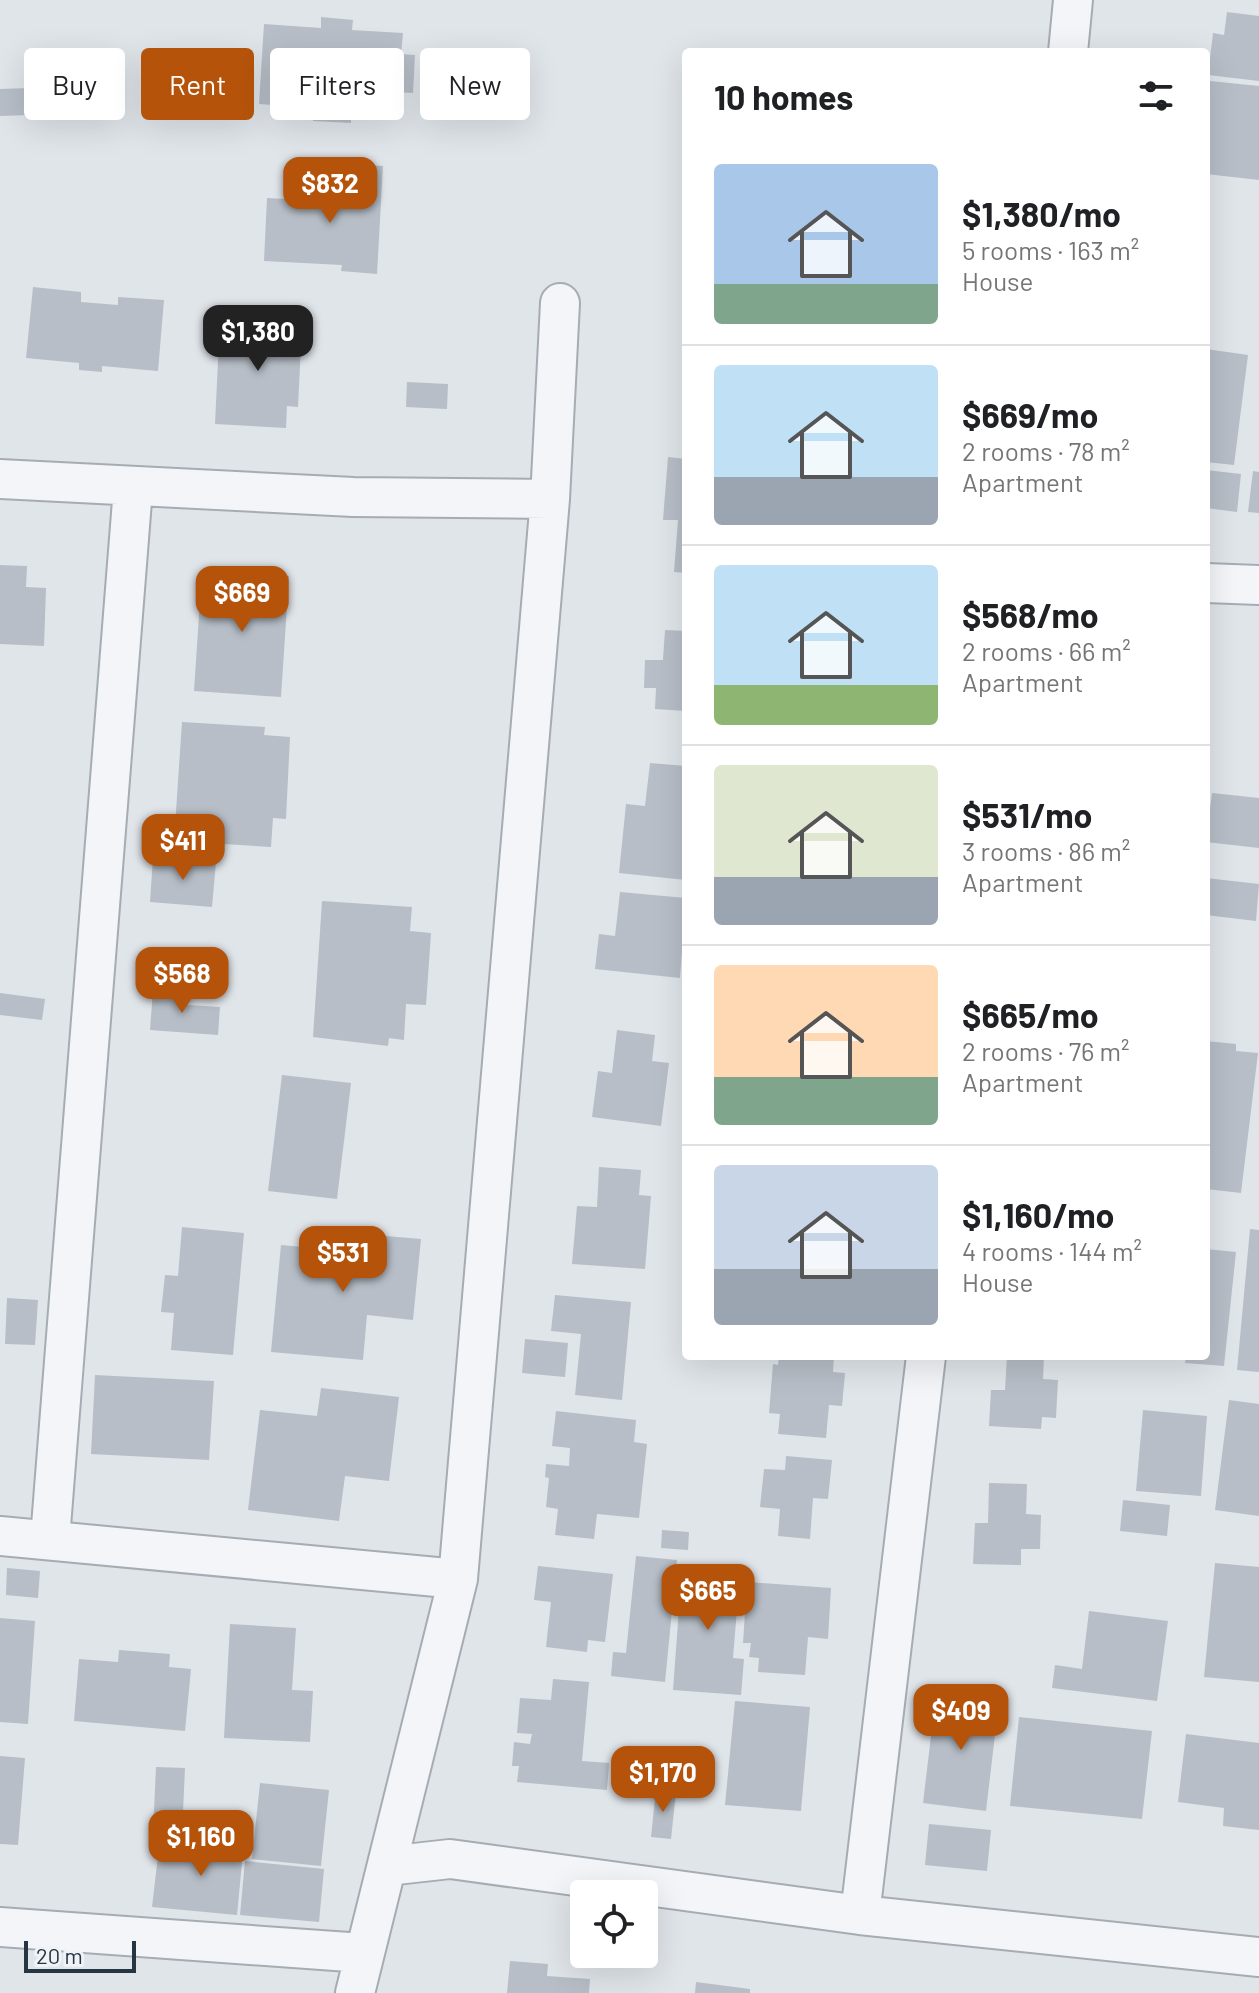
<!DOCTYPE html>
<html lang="en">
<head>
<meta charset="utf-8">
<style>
	:root { --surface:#fff; --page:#f2f2f2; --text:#202124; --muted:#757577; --line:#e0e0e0; --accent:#b45309 }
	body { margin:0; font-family:Barlow,sans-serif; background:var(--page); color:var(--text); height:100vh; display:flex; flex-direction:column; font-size:30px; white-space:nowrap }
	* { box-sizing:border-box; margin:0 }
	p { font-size:26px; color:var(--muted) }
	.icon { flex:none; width:44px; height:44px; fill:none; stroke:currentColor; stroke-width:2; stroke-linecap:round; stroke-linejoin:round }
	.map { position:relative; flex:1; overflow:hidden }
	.sheet { position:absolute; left:682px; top:48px; width:528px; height:1312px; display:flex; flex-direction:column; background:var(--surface); border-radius:8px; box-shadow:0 8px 32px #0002 }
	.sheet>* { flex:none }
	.top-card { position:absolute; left:24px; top:48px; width:538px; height:72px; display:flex; gap:16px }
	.buttons { position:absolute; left:570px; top:1880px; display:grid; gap:16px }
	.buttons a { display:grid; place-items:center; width:88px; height:88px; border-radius:8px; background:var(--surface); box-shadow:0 8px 32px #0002; font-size:40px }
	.scale { position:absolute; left:24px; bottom:20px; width:112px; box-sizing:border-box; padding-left:8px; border:4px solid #273442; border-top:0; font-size:22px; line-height:28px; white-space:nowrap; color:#273442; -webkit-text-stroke:6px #eff3f7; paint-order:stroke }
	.price { position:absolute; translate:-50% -68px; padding:0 18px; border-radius:16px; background:var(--accent); color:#fff; font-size:26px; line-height:52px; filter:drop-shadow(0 2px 4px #0008) }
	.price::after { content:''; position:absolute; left:50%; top:48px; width:24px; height:18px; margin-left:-12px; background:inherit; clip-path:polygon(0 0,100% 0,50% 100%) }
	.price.on { background:#222; color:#fff }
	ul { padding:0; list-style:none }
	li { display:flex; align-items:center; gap:24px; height:200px; padding:0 32px }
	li+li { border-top:2px solid var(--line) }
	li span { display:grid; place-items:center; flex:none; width:224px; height:160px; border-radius:8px; color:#555 }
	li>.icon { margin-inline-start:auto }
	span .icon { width:96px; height:96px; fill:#fffc; stroke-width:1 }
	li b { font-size:34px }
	h2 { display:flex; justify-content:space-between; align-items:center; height:96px; padding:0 32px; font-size:34px }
	.tag { padding:0 28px; border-radius:8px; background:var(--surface); box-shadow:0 8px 32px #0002; font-size:28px; line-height:72px }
	.tag.on { background:var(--accent); color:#fff }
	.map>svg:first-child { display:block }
</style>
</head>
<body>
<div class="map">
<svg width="1259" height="1993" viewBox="0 0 1259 1993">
	<rect width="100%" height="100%" fill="#e0e5ea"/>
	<!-- building -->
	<path fill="#b7bec7" d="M1227 12 1259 16V81L1208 75 1213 33 1224 35Z
		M321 17 353 20 352 30 403 33 401 54 415 55 413 93 396 92 395 113 351 110V123L313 121V108L259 104 264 24 321 28Z
		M1210 81 1259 86V180L1206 174Z
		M29 88 30 115 0 116V89Z
		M349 164 383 166 377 274 341 271 342 265 264 261 267 198 324 201 325 187 348 188Z
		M33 287 81 292V302L118 305V297L164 300 158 371 102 366V372L79 370V363L26 358Z
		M220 320 302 324 298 407 287 406 286 428 215 424Z
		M1206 349 1248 355 1234 465 1206 462Z
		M407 382 448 384 447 409 406 407Z
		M668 457 686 459V573L674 572 678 520H663Z
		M1206 470 1241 474 1237 512 1206 508Z
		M1253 471 1259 472V513L1248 512Z
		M0 565 27 566 26 587 46 588 44 646 0 644Z
		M202 570 289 576 281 697 194 691Z
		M665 630 686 631V711L655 709 656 688H644L645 660H663Z
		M182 722 265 727 264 735 290 737 286 819 273 818 271 847 174 841Z
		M650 763 686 766V880L619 873 626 804 645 806Z
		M1212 793 1259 798V848L1206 842Z
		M153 857 216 862 212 907 150 902Z
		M1206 878 1259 884 1256 921 1206 915Z
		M620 892 686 898 680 978 595 969 599 934 615 936Z
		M322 901 412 907 410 931 431 933 426 1005 406 1004 404 1040 389 1038 388 1046 313 1037Z
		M153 990 188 993V1005L220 1007 218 1035 150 1030Z
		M0 993 45 999 42 1020 0 1015Z
		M617 1030 655 1035 652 1061 669 1063 661 1126 592 1117 598 1071 612 1073Z
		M1206 1041 1236 1044V1051L1258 1053 1241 1193 1206 1189Z
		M282 1075 351 1083 337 1199 268 1191Z
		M599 1167 641 1170 639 1195 651 1196 645 1269 572 1264 577 1206 597 1207Z
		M182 1227 244 1233 233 1355 171 1350 174 1313 161 1312 165 1275 178 1276Z
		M1250 1229 1259 1230V1372L1237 1370Z
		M339 1232 421 1239 413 1320 367 1315 363 1360 271 1352 281 1245 326 1249 324 1266 336 1267Z
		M1206 1249 1236 1252 1224 1366 1185 1363 1186 1356H1206Z
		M555 1295 631 1302 622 1400 575 1395 581 1334 551 1331Z
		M7 1298 38 1300 35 1345 5 1344Z
		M525 1339 568 1343 565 1377 522 1373Z
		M779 1356H834L833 1372 845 1373 842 1406 829 1405 826 1438 778 1434 780 1414 769 1413 773 1364 778 1365Z
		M1007 1356H1044L1043 1379 1058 1380 1056 1418 1042 1417 1041 1429 989 1426 991 1390H1005Z
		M95 1375 214 1381 209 1460 91 1454Z
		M321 1388 399 1397 389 1481 345 1476 339 1521 248 1510 260 1410 317 1416Z
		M1229 1400 1259 1404V1516L1215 1510Z
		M1143 1410 1207 1416 1201 1496 1136 1491Z
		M556 1411 636 1420 634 1442 647 1444 639 1518 597 1514 594 1539 555 1535 558 1509 546 1507 549 1478 545 1477 546 1464 569 1466 570 1448 552 1446Z
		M786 1456 832 1460 828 1499 813 1498 810 1539 778 1536 780 1509 760 1507 764 1469 785 1470Z
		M989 1483 1027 1484 1026 1514 1041 1515 1040 1549H1021V1565L973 1564 975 1523H988Z
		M1123 1500 1170 1505 1167 1536 1120 1531Z
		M662 1530 689 1532 688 1550 661 1548Z
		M636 1556 677 1560 665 1682 611 1676 613 1652 626 1653Z
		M1215 1563 1259 1567V1682L1204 1677Z
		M697 1564 724 1566V1571L740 1573 733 1658 744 1659 741 1695 673 1690 682 1568 697 1569Z
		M538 1566 613 1574 605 1642 588 1640 587 1652 546 1647 551 1602 534 1600Z
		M7 1568 40 1571 38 1598 6 1595Z
		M747 1582 831 1588 828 1639 808 1637 805 1675 758 1672 759 1658 749 1657 751 1643H743Z
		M1089 1611 1168 1621 1157 1701 1052 1688 1055 1665 1082 1669Z
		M0 1618 35 1621 28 1724 0 1722Z
		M230 1624 296 1628 292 1690 313 1691 310 1742 224 1738Z
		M119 1650 170 1654 169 1667 191 1669 185 1731 74 1721 79 1659 118 1662Z
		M553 1679 589 1682 582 1761 609 1763 607 1790 517 1782 519 1766H512L514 1742 530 1744 532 1734 517 1733 520 1698 551 1700Z
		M936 1694 999 1701 986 1811 923 1803Z
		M735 1701 810 1707 801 1811 725 1805Z
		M1019 1717 1152 1731 1142 1819 1010 1806Z
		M1186 1734 1259 1743V1830L1223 1826 1224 1808 1178 1802Z
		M0 1756 25 1758 18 1845 0 1844Z
		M620 1760 652 1762 650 1790 619 1788Z
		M156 1767 185 1768 182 1834 153 1832Z
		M260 1783 329 1790 321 1866 252 1859Z
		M656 1789 676 1792 671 1839 651 1837Z
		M929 1824 991 1830 987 1871 925 1865Z
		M209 1839 244 1842 237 1915 152 1907 158 1856 178 1858 180 1844 207 1847Z
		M245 1861 324 1869 319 1922 240 1915Z
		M510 1961 548 1964 547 1976 590 1979 589 1993H507Z
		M696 1982 750 1989V1993H695Z"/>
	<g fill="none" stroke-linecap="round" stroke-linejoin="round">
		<!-- minor casing -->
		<g stroke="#a5acb4" stroke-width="42">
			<path id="minor" d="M1068 52 1073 0
				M0 479 353 497 550 499
				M1206 583 1259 585
				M0 1536 458 1579
				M50 1539 133 488
				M387 1866 450 1859 860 1915 1259 1957
				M860 1915 926 1356
				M0 1927 363 1953
				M355 1993 458 1579 550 499 560 303"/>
		</g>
		<!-- minor -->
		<use href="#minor" stroke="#f3f5f8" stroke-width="38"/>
	</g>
</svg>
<div class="buttons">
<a><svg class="icon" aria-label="locate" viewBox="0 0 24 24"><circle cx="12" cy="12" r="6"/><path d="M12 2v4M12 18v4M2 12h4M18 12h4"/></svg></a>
</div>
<div class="scale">20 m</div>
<b class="price" style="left:330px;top:225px">$832</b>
<b class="price on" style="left:258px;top:373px">$1,380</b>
<b class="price" style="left:242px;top:634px">$669</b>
<b class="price" style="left:183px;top:882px">$411</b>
<b class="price" style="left:182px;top:1015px">$568</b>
<b class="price" style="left:343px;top:1294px">$531</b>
<b class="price" style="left:708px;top:1632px">$665</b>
<b class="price" style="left:961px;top:1752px">$409</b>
<b class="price" style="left:663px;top:1814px">$1,170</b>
<b class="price" style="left:201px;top:1878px">$1,160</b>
<div class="top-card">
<a class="tag">Buy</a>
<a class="tag on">Rent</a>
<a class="tag">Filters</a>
<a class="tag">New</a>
</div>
<section class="sheet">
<h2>10 homes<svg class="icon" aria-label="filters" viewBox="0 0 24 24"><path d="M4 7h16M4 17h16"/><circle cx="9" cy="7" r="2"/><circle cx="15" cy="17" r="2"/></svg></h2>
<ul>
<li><span style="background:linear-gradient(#a9c7e8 75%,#7fa58c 0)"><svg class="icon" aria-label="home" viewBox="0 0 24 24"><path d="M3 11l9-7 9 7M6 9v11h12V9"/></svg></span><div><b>$1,380/mo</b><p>5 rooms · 163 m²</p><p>House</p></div></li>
<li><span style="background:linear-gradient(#bfe0f5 70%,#9aa5b1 0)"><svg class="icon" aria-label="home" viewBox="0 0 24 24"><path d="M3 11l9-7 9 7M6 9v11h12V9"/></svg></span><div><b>$669/mo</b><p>2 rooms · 78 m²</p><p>Apartment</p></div></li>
<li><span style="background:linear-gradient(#bfe0f5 75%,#8fb573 0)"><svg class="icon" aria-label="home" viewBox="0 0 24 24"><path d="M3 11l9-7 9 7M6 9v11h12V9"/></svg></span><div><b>$568/mo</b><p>2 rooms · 66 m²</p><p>Apartment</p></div></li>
<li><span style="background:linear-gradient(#dfe7d0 70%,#9aa5b1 0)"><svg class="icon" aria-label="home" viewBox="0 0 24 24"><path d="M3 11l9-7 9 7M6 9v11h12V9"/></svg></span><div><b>$531/mo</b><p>3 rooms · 86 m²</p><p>Apartment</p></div></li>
<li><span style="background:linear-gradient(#ffd9b3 70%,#7fa58c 0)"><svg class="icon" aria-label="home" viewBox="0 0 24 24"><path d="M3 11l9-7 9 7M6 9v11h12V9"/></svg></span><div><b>$665/mo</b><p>2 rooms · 76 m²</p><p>Apartment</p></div></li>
<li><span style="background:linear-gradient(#c9d6e8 65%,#9aa5b1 0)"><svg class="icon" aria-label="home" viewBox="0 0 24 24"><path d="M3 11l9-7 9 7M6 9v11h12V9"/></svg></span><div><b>$1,160/mo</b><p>4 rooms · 144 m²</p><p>House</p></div></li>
</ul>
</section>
</div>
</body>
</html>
